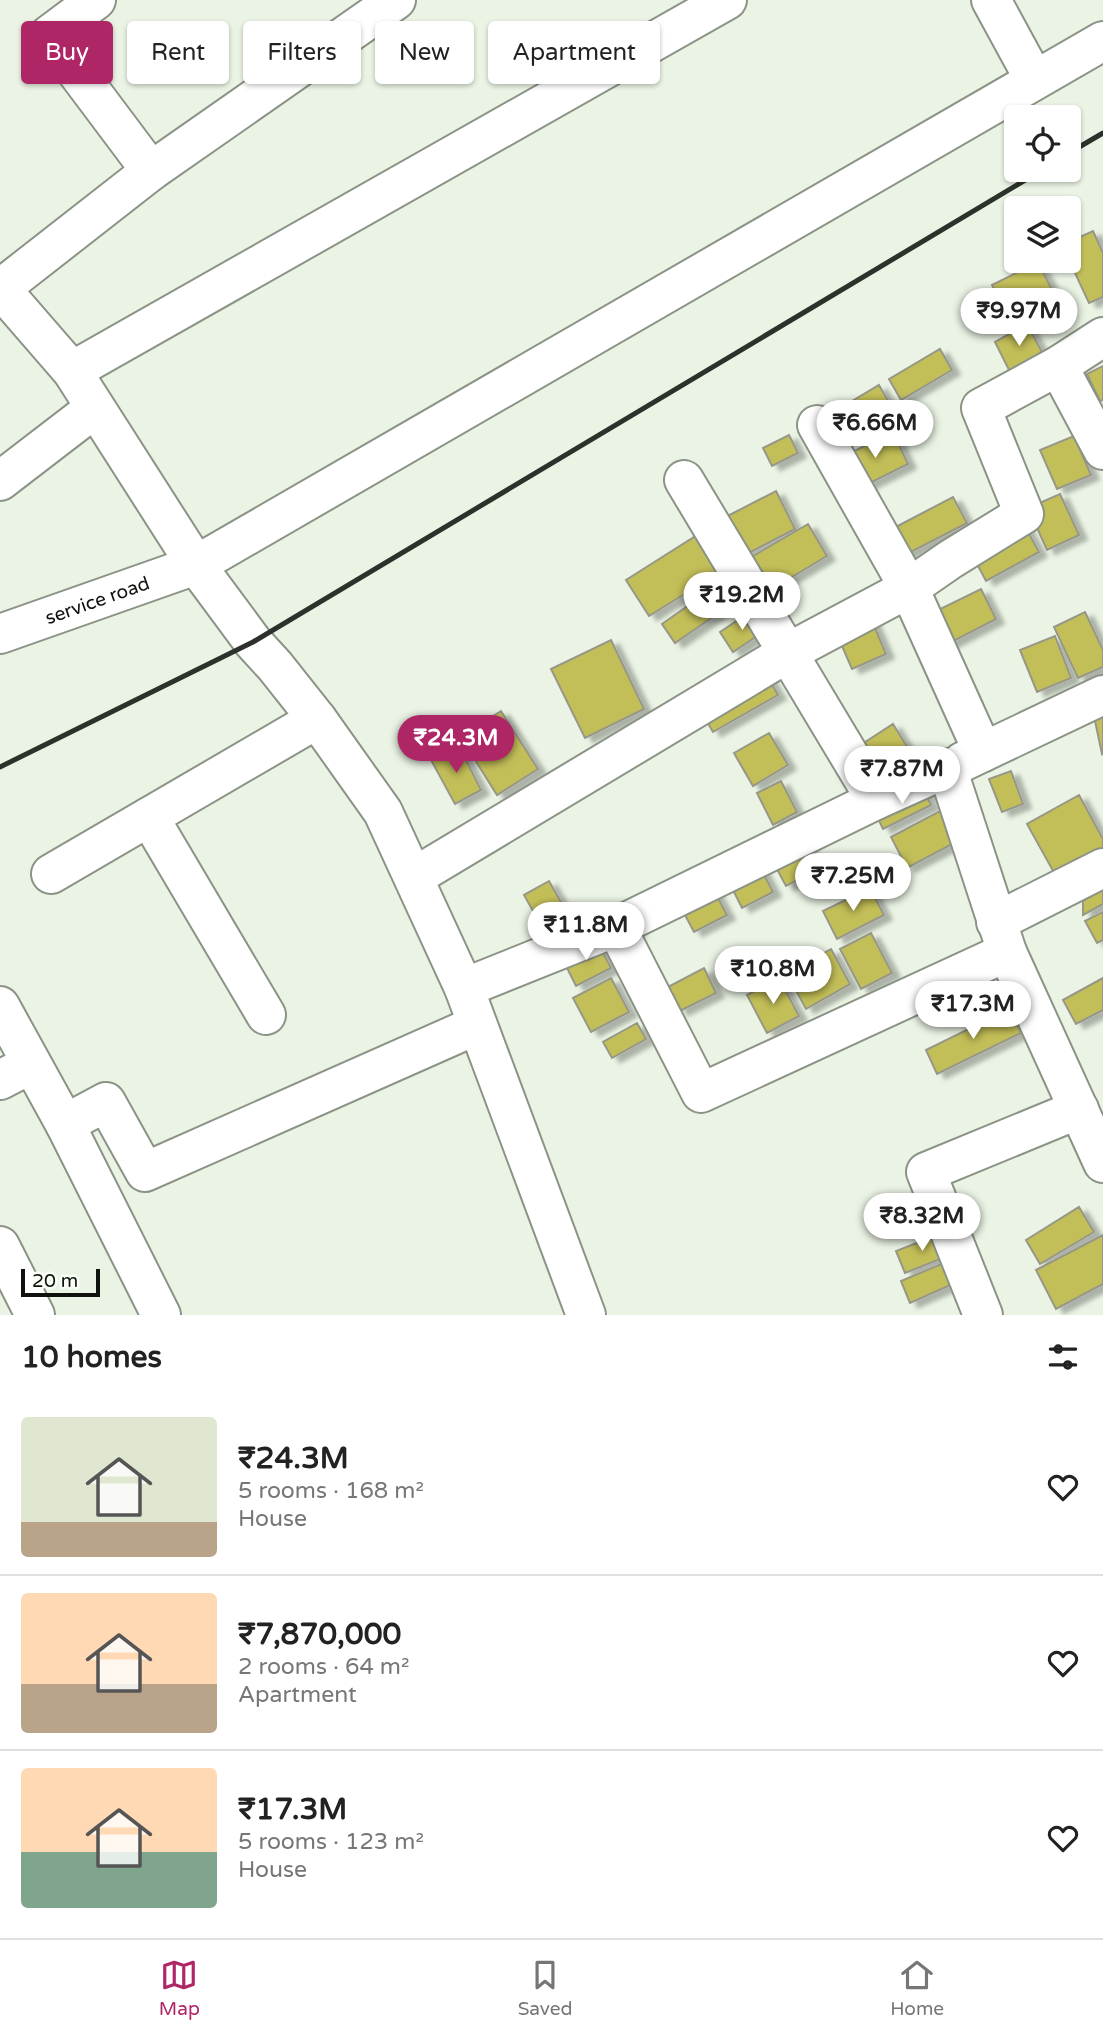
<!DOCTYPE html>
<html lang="en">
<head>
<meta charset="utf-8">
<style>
	:root { --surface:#fff; --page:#f6f6f6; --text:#222; --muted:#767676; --line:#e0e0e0; --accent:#af2666 }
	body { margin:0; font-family:"Varela Round",sans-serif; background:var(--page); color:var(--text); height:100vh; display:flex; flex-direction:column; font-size:26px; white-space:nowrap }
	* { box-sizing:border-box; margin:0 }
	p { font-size:23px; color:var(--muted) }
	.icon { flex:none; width:38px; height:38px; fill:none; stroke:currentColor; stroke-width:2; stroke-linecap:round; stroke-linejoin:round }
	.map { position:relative; height:1315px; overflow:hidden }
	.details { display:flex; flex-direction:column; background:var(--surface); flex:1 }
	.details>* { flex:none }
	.hud { position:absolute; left:21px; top:21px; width:700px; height:63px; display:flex; gap:14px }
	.fabs { position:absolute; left:1004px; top:105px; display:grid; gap:14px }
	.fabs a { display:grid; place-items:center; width:77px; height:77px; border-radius:7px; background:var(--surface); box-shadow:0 2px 5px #0004; font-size:35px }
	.scale { position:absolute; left:21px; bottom:18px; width:79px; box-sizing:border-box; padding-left:7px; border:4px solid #0e110c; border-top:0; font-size:19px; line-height:24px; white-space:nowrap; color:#0e110c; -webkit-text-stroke:5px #f9fff6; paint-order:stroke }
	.price { position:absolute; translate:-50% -60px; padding:0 16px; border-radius:24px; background:#fff; color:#222; font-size:23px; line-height:46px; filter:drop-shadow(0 2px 4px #0008) }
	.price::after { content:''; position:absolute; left:50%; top:42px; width:21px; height:16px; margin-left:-10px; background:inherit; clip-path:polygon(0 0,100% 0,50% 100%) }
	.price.active { background:var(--accent); color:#fff }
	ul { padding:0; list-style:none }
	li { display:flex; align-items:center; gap:21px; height:175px; padding:0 21px }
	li+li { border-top:2px solid var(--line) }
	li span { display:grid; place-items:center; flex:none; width:196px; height:140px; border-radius:7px; color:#555 }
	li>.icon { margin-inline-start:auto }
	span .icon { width:84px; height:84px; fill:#fffc; stroke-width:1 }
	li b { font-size:30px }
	h2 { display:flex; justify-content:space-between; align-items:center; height:84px; padding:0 21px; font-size:30px }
	.tag { padding:0 24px; border-radius:7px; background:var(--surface); box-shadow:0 2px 5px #0004; font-size:24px; line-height:63px }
	.tag.active { background:var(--accent); color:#fff }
	.menu { display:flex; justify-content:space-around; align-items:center; height:98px; border-top:2px solid var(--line); background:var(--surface); font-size:19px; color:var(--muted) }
	.menu a { display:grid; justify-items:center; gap:4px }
	.menu .active { color:var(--accent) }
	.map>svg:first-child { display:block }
</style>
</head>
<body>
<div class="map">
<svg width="1103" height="1315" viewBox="0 0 1103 1315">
	<defs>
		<filter id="shadow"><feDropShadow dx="8" dy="4.5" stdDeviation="2" flood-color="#0004"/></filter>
	</defs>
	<rect width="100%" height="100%" fill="#eaf3e4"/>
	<!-- building -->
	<path fill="#c3bf58" stroke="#979788" stroke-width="2" filter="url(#shadow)" d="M1093 231 1103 253V297L1089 303 1069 260V242Z
		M1038 262 1058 302 1012 325 992 285Z
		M1027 324 1043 354 1010 372 995 342Z
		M940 349 952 370 901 400 889 379Z
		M1103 366V400L1100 401 1087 374Z
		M879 385 891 406 843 433 832 413Z
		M893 432 908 464 858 489 842 457Z
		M789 435 798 453 772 466 763 448Z
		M1074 436 1091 475 1057 489 1040 450Z
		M776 491 795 529 739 558 720 520Z
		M1060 494 1079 535 1047 550 1028 508Z
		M953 497 967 523 905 555 892 529Z
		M1022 521 1039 552 986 581 969 549Z
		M808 524 827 556 765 593 746 560Z
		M702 532 725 569 649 616 626 580Z
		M981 589 996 619 940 648 924 617Z
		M706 593 720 612 675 643 662 624Z
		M750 612 763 632 733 652 720 632Z
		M1085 612 1103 650V667L1078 678 1054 627Z
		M869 614 886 654 852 669 835 630Z
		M1055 636 1071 678 1037 692 1020 650Z
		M611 640 644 709 585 738 551 669Z
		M764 671 778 695 713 732 699 708Z
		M501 711 538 769 497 795 460 736Z
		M1103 712V753L1102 754 1094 716Z
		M893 724 914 758 877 781 856 748Z
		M769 733 788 765 753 786 734 753Z
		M459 746 481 790 455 804 431 760Z
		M1011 771 1023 804 1002 812 989 779Z
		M781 781 797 812 773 825 757 793Z
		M921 784 931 805 883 829 873 808Z
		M1079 795 1103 839V852L1057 878 1027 824Z
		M940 811 956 842 907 868 891 837Z
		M805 839 820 868 786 886 771 858Z
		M757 861 773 892 742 908 726 876Z
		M549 881 572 922 547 936 524 895Z
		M710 883 727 915 694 932 677 900Z
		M870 888 884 915 837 939 823 911Z
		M1103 888V904L1083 915V901Z
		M1103 912V940L1097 943 1085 921Z
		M871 933 892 973 861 989 840 949Z
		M596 939 611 968 576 986 561 956Z
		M831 949 850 984 806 1009 787 974Z
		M704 968 716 993 680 1011 668 987Z
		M611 978 629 1012 591 1032 573 998Z
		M779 978 799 1016 767 1033 747 995Z
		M1103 978V1010L1076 1024 1063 1000Z
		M1009 1009 1021 1033 937 1074 926 1050Z
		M637 1023 646 1039 612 1058 603 1042Z
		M1079 1207 1094 1232 1040 1264 1026 1240Z
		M940 1234 948 1256 905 1273 896 1251Z
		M1103 1235V1284L1056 1309 1036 1270Z
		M946 1262 955 1283 910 1303 901 1281Z"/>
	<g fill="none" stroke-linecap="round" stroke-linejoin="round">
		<!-- minor casing -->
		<g stroke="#8b9386" stroke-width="42">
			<g id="minor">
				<path d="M96 0 49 35 151 171"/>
				<path d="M991 0 1034 79"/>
				<path d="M0 288 72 371 196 565 253 642 275 666 317 719 383 812 464 988 586 1315"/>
				<path d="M0 289 151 171 396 0"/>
				<path d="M1058 366 1103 450"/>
				<path d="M72 371 727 0"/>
				<path d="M817 425 909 588 983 752"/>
				<path d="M684 480 876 800"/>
				<path d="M0 481 95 408"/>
				<path id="s1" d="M0 634 196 565 1103 41"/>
				<path d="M962 762 1103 695"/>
				<path d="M149 817 266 1015"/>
				<path d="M51 874 317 719"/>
				<path d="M414 877 789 652 909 588 951 559 1024 514 981 408 1058 366 1103 337"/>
				<path d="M996 922 1103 868"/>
				<path d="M616 927 701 1093 1007 952"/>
				<path d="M464 988 616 927 876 800 947 768 1007 952 1103 1163"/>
				<path d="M0 1006 65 1124 161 1315"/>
				<path d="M0 1080 31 1064"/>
				<path d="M65 1124 106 1102 145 1172 477 1025"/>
				<path d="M0 1246 35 1315"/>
				<path d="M983 1315 926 1172 1079 1109"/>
			</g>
		</g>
		<!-- minor -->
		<use href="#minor" stroke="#fff" stroke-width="38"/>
		<!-- rail -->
		<path stroke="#2d312b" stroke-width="5" d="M1069 153 1103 133
			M0 767 253 642 1042 170"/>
	</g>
	<g text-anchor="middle" stroke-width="5" stroke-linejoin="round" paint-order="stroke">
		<!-- street labels -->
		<g font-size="19" fill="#0e110c" stroke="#f9fff6">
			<text dy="7" stroke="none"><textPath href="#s1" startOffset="103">service road</textPath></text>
		</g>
	</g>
</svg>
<div class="fabs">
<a><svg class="icon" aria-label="locate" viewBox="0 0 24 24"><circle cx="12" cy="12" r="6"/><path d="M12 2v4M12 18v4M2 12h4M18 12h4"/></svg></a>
<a><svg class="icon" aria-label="layers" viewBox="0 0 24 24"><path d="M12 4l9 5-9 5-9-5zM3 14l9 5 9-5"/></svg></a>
</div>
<div class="scale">20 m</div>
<b class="price" style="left:1019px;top:348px">₹9.97M</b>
<b class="price" style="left:875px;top:460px">₹6.66M</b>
<b class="price" style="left:742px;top:632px">₹19.2M</b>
<b class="price active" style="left:456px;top:775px">₹24.3M</b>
<b class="price" style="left:902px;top:806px">₹7.87M</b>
<b class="price" style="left:853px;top:913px">₹7.25M</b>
<b class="price" style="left:586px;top:962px">₹11.8M</b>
<b class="price" style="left:773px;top:1006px">₹10.8M</b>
<b class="price" style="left:973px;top:1041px">₹17.3M</b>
<b class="price" style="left:922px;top:1253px">₹8.32M</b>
<div class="hud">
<a class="tag active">Buy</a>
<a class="tag">Rent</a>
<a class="tag">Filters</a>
<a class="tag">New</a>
<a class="tag">Apartment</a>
</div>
</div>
<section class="details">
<h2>10 homes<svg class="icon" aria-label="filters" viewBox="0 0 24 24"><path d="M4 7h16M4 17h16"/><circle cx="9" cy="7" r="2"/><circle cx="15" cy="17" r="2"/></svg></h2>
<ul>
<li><span style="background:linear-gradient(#dfe7d0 75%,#b9a48a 0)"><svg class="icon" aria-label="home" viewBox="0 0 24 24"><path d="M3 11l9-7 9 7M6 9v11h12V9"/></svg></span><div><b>₹24.3M</b><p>5 rooms · 168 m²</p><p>House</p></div><svg class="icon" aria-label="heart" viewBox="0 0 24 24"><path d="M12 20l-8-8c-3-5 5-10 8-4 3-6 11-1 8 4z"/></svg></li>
<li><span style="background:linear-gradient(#ffd9b3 65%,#b9a48a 0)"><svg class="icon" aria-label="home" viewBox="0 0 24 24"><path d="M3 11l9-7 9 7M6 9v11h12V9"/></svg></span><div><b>₹7,870,000</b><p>2 rooms · 64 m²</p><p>Apartment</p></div><svg class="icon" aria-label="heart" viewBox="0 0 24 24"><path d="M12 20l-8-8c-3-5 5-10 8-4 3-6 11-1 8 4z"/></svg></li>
<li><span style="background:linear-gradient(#ffd9b3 60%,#7fa58c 0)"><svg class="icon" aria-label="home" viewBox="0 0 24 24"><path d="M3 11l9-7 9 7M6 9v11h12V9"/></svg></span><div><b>₹17.3M</b><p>5 rooms · 123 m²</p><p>House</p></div><svg class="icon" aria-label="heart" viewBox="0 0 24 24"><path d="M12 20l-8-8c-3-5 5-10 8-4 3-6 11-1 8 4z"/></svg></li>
</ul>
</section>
<nav class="menu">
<a class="active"><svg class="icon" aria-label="map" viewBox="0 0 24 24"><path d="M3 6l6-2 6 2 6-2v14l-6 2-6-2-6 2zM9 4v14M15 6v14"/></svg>Map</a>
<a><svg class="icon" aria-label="saved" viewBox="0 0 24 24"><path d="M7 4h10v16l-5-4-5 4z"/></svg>Saved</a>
<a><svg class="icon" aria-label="home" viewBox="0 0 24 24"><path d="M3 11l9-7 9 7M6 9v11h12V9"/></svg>Home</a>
</nav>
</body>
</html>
